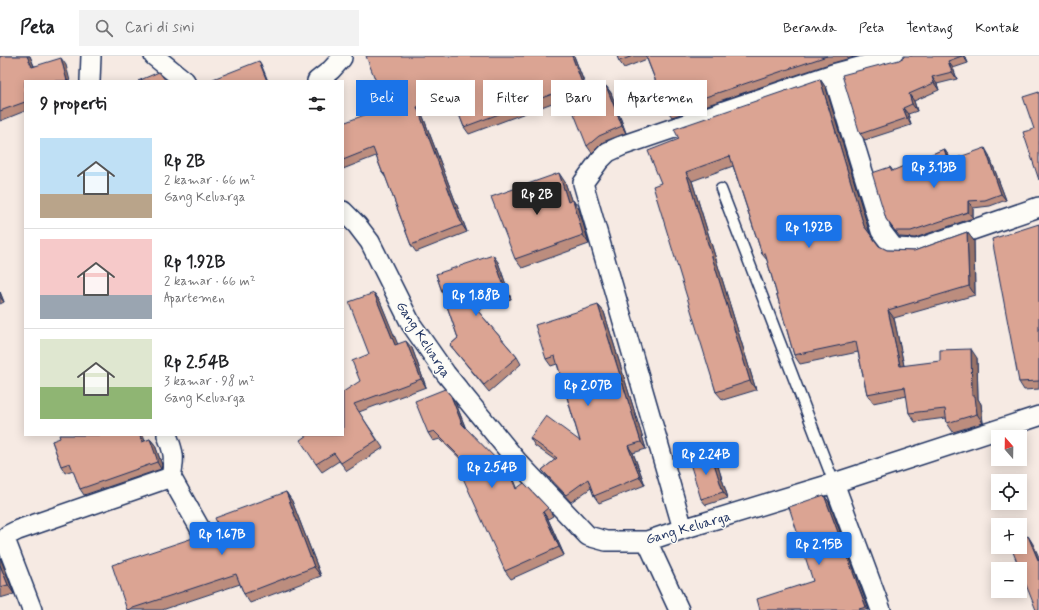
<!DOCTYPE html>
<html lang="id">
<head>
<meta charset="utf-8">
<style>
	:root { --surface:#fff; --page:#f2f2f2; --text:#202124; --muted:#757577; --line:#e0e0e0; --accent:#1a73e8 }
	body { margin:0; font-family:Mynerve,sans-serif; background:var(--page); color:var(--text); height:100vh; display:flex; flex-direction:column; font-size:15px; white-space:nowrap }
	* { box-sizing:border-box; margin:0 }
	p { font-size:13px; color:var(--muted) }
	.icon { flex:none; width:22px; height:22px; fill:none; stroke:currentColor; stroke-width:2; stroke-linecap:round; stroke-linejoin:round }
	.map { position:relative; flex:1; overflow:hidden }
	.details { position:absolute; left:24px; top:24px; width:320px; height:356px; display:flex; flex-direction:column; background:var(--surface); border-radius:0px; box-shadow:0 2px 10px #0003 }
	.details>* { flex:none }
	.guide { position:absolute; left:356px; top:24px; width:380px; height:36px; display:flex; gap:8px }
	.needle { width:26px; rotate:340deg }
	.fabs { position:absolute; left:991px; top:374px; display:grid; gap:8px }
	.fabs a { display:grid; place-items:center; width:36px; height:36px; border-radius:0px; background:var(--surface); box-shadow:0 2px 10px #0003; font-size:20px }
	.price { position:absolute; translate:-50% -34px; padding:0 9px; border-radius:4px; background:var(--accent); color:#fff; font-size:13px; line-height:26px; filter:drop-shadow(0 1px 2px #0008) }
	.price::after { content:''; position:absolute; left:50%; top:24px; width:12px; height:9px; margin-left:-6px; background:inherit; clip-path:polygon(0 0,100% 0,50% 100%) }
	.price.selected { background:#222; color:#fff }
	ul { padding:0; list-style:none }
	li { display:flex; align-items:center; gap:12px; height:100px; padding:0 16px }
	li+li { border-top:1px solid var(--line) }
	li span { display:grid; place-items:center; flex:none; width:112px; height:80px; border-radius:0px; color:#555 }
	li>.icon { margin-inline-start:auto }
	span .icon { width:48px; height:48px; fill:#fffc; stroke-width:1 }
	li b { font-size:17px }
	h2 { display:flex; justify-content:space-between; align-items:center; height:48px; padding:0 16px; font-size:17px }
	.pill { padding:0 14px; border-radius:0px; background:var(--surface); box-shadow:0 2px 10px #0003; font-size:14px; line-height:36px }
	.pill.selected { background:var(--accent); color:#fff }
	header { display:flex; align-items:center; gap:24px; box-sizing:border-box; height:56px; padding:0 20px; background:var(--surface); border-bottom:1px solid var(--line) }
	header strong { font-size:19px }
	nav { display:flex; gap:22px; margin-inline-start:auto; font-size:14px }
	.search { width:280px; height:36px; background:var(--page); display:flex; align-items:center; gap:10px; box-sizing:border-box; padding:0 14px; border-radius:0px; color:var(--muted); font-size:15px }
	.map>svg:first-child { display:block }
</style>
</head>
<body>
<header>
<strong>Peta</strong>
<div class="search"><svg class="icon" aria-label="search" viewBox="0 0 24 24"><circle cx="10" cy="10" r="6"/><path d="M15 15l6 6"/></svg>Cari di sini</div>
<nav><a>Beranda</a><a>Peta</a><a>Tentang</a><a>Kontak</a></nav>
</header>
<div class="map">
<svg width="1039" height="554" viewBox="0 0 1039 554">
	<rect width="100%" height="100%" fill="#f6eae3"/>
	<filter id="ink" filterUnits="userSpaceOnUse"><feTurbulence type="fractalNoise" baseFrequency=".025" numOctaves="2"/><feDisplacementMap in="SourceGraphic" scale="8" xChannelSelector="R" yChannelSelector="G"/><feConvolveMatrix kernelMatrix="1 2 1 2 8 2 1 2 1" color-interpolation-filters="sRGB"/></filter>
	<g filter="url(#ink)">
		<g fill="none" stroke-linecap="round" stroke-linejoin="round">
			<!-- lane casing -->
			<g stroke="#1b2f5e" stroke-width="13">
				<path id="lane" d="M721 133 834 427"/>
			</g>
			<!-- street casing -->
			<g stroke="#1b2f5e" stroke-width="22">
				<path id="street" d="M154 0 185 25
					M833 18 881 175 894 192 917 193 1039 151
					M90 25 91 0
					M317 25 331 14 342 2V0
					M343 155 357 169 370 186 411 268 446 318 517 405 588 480 606 485H647L683 473 834 427 1039 360
					M171 421 206 483
					M834 427 881 554
					M683 473 583 127 599 105 608 96 621 90 833 18 901 0
					M647 485 679 554
					M32 554 6 486 8 479 18 474 171 421C175 401 174 397 167 379"/>
			</g>
			<!-- lane -->
			<use href="#lane" stroke="#fdfcf7" stroke-width="10"/>
			<!-- street -->
			<use href="#street" stroke="#fdfcf7" stroke-width="19"/>
		</g>
		<!-- wall -->
		<path fill="#bc8d7e" stroke="#1b2f5e" d="M0 0H30L34 10 66 9 25 25V55L0 65Z
			M574 0 587 34 469 78 464 71 454 45 422 58 467 176 416 196 411 189 386 122 383 118 376 100 343 113V72L386 51Z
			M617 0H858L829 8 672 61 667 54 647 3 624 12 619 5Z
			M965 0 968 7 953 12 957 23 937 28 939 34 914 45 917 55 908 58 911 69 865 84 860 78 899 4 904 1Z
			M820 23 826 32 870 178 879 190 887 194 914 195 967 176 974 185 975 239 894 262 904 310 977 302 978 343 981 348 983 367 953 376 947 367 946 362 915 366 909 357 907 340 873 347 867 338 858 296 800 308 794 299 767 204 762 198 733 110 692 125 756 334 723 344 716 336 661 127 679 83Z
			M606 30 611 37 626 77 603 86 592 97 587 90Z
			M944 93 949 100 950 104 989 99 1006 144 990 150 973 152V162L915 182 900 181 886 163 890 111 893 115Z
			M565 126 571 144H573L579 153 589 188 522 212 515 203Z
			M1039 168V333L1024 334 1019 326Z
			M498 206 511 243 477 254 517 301 521 308 489 336 455 295 450 289 458 282 436 218Z
			M0 236 4 246 0 248Z
			M374 237 380 245 397 288 412 292 426 331 359 356 383 392 347 415 339 405 322 416 316 408 343 379 369 298Z
			M598 249 604 256 646 393 633 397 645 429 599 447 594 440 591 432 571 446 548 421 542 414 555 404 535 390 530 382 580 385 557 308 551 310 546 303Z
			M456 348 466 373 509 416 514 424 517 432 548 452 553 460 548 463 564 499 511 523 505 515 475 417 440 383 433 385 428 377Z
			M150 383 155 389 162 409 161 413 84 439 80 433 73 414 65 417 61 410 52 385H145Z
			M711 398 716 404 728 442 706 449 701 443Z
			M286 436 292 445 321 520 250 547 244 538 240 528 162 554H127L205 484 220 474Z
			M824 439 829 446 869 554H760L813 525Z
			M0 501 14 538 0 542Z"/>
		<!-- shaded-wall -->
		<path fill="#997367" stroke="#1b2f5e" d="M27 0H30L37 18 32 11Z
			M572 0H574L587 34 582 27Z
			M963 0H965L968 7Z
			M61 2 66 9 70 25H67Z
			M259 5 261 8 268 25H267Z
			M948 5 953 12 957 23 952 16Z
			M932 21 937 28 939 34 934 27Z
			M820 23 826 32 870 178 864 170Z
			M606 30 611 37 626 77 622 70Z
			M909 38 914 45 917 55 912 48Z
			M417 51 422 58 467 176 462 169Z
			M903 52 908 58 911 69 907 62Z
			M985 92 989 99 1006 144 1001 138Z
			M944 93 949 100 953 111 948 105Z
			M686 116 692 125 756 334 750 325Z
			M559 117 565 126 575 155 568 146Z
			M573 144 579 153 589 188 583 179Z
			M968 145 973 152V162L968 156Z
			M967 176 974 185 975 239 969 230Z
			M493 199 498 206 511 243 506 236Z
			M0 236 4 246 0 241Z
			M374 237 380 245 401 296 395 289Z
			M598 249 604 256 646 393 641 386Z
			M888 254 894 262 906 319 900 310Z
			M406 285 412 292 426 331 421 323Z
			M971 293 977 302 978 343 981 348 983 367 977 358 972 340Z
			M451 340 456 348 467 376 462 368Z
			M140 379H143L147 392 142 386Z
			M150 383 155 389 162 409 161 413 157 406Z
			M628 390 633 397 645 429 640 421Z
			M711 398 716 404 728 442 723 436Z
			M509 416 514 424 521 441 516 433Z
			M286 436 292 445 321 520 314 511Z
			M824 439 829 446 869 554H868L866 551Z
			M543 456 548 463 564 499 559 491Z
			M1028 480 1033 488 1039 501V505Z
			M0 501 14 538 8 529 0 509Z"/>
		<!-- building -->
		<path fill="#dba493" stroke="#1b2f5e" d="M0 0H27L32 11 61 2 67 25H25V46L0 55Z
			M366 0H572L582 27 464 71 451 38 417 51 462 169 411 189 384 117 383 118 373 92 343 104V72H344L343 67 386 51Z
			M617 0H633L619 5Z
			M646 0H827L667 54Z
			M904 0H962L948 5 952 16 932 21 934 27 909 38 912 48 903 52 907 62 860 78 842 19 899 4 904 1Z
			M259 5 267 25H213V23Z
			M159 16 166 25H138Z
			M820 23 864 170 879 190 887 194 914 195 967 176 969 230 888 254 900 310 940 305V294L971 293 972 340H975L977 358 947 367 945 353 909 357 905 331 867 338 856 286 794 299 765 197 762 198 730 100 686 116 750 325 716 336 653 130 661 127 648 95 679 83 674 73Z
			M606 30 622 70 599 80 587 90 569 45Z
			M1039 36V124L1023 76 1034 73 1023 41Z
			M985 92 1001 138 985 144 968 145V156L911 175H895L886 163 872 117 890 111 892 115 944 93 948 105Z
			M559 117 568 146 573 144 583 179 515 203 491 141Z
			M1039 168V325L1019 326 992 183Z
			M493 199 506 236 472 248 517 301 484 329 450 289 458 282 436 218Z
			M374 237 395 289 406 285 421 323 354 348 377 384 341 407 334 397 316 408 300 384 307 379H343V336L360 325 352 305 369 298 349 246Z
			M598 249 641 386 628 390 640 421 594 440 588 423 566 439 542 414 557 402 530 382 546 360 580 385 555 300 546 303 535 269Z
			M445 333 451 340 462 368 509 416 516 433 524 427 548 452 543 456 559 491 505 515 463 422 476 417 434 375 428 377 415 345Z
			M59 379H140L142 386 150 383 157 403V406L80 433 70 407 61 410 52 385 60 382Z
			M711 398 723 436 701 443 689 404Z
			M286 436 314 511 244 538 236 518 127 554 112 509 193 482 199 485 205 484 210 477 220 474 215 462Z
			M824 439 866 551 859 553V554H760L757 543 813 525 789 451Z
			M1028 480 1038 504 1039 503V554H1036L1011 491H1020V484Z
			M0 509 8 529 0 531Z"/>
	</g>
	<g text-anchor="middle" stroke-width="3" stroke-linejoin="round" paint-order="stroke">
		<!-- street labels -->
		<g font-size="14" fill="#1b2f5e" stroke="#fdfcf7">
			<text transform="translate(424 283) rotate(57)" y="5">Gang Keluarga</text>
			<text transform="translate(688 471) rotate(-16)" y="5">Gang Keluarga</text>
		</g>
	</g>
</svg>
<div class="fabs">
<a><svg class="needle" viewBox="-14 -14 28 28"><path d="M0-13l5 13h-10z" fill="#e53935"/><path d="M0 13l5-13h-10z" fill="#757577"/></svg></a>
<a><svg class="icon" aria-label="locate" viewBox="0 0 24 24"><circle cx="12" cy="12" r="6"/><path d="M12 2v4M12 18v4M2 12h4M18 12h4"/></svg></a>
<a>+</a>
<a>−</a>
</div>
<b class="price" style="left:934px;top:133px">Rp 3.13B</b>
<b class="price selected" style="left:537px;top:160px">Rp 2B</b>
<b class="price" style="left:809px;top:193px">Rp 1.92B</b>
<b class="price" style="left:476px;top:261px">Rp 1.88B</b>
<b class="price" style="left:588px;top:351px">Rp 2.07B</b>
<b class="price" style="left:706px;top:420px">Rp 2.24B</b>
<b class="price" style="left:492px;top:433px">Rp 2.54B</b>
<b class="price" style="left:222px;top:500px">Rp 1.67B</b>
<b class="price" style="left:819px;top:510px">Rp 2.15B</b>
<div class="guide">
<a class="pill selected">Beli</a>
<a class="pill">Sewa</a>
<a class="pill">Filter</a>
<a class="pill">Baru</a>
<a class="pill">Apartemen</a>
</div>
<section class="details">
<h2>9 properti<svg class="icon" aria-label="filters" viewBox="0 0 24 24"><path d="M4 7h16M4 17h16"/><circle cx="9" cy="7" r="2"/><circle cx="15" cy="17" r="2"/></svg></h2>
<ul>
<li><span style="background:linear-gradient(#bfe0f5 70%,#b9a48a 0)"><svg class="icon" aria-label="home" viewBox="0 0 24 24"><path d="M3 11l9-7 9 7M6 9v11h12V9"/></svg></span><div><b>Rp 2B</b><p>2 kamar · 66 m²</p><p>Gang Keluarga</p></div></li>
<li><span style="background:linear-gradient(#f6c9c9 70%,#9aa5b1 0)"><svg class="icon" aria-label="home" viewBox="0 0 24 24"><path d="M3 11l9-7 9 7M6 9v11h12V9"/></svg></span><div><b>Rp 1.92B</b><p>2 kamar · 66 m²</p><p>Apartemen</p></div></li>
<li><span style="background:linear-gradient(#dfe7d0 60%,#8fb573 0)"><svg class="icon" aria-label="home" viewBox="0 0 24 24"><path d="M3 11l9-7 9 7M6 9v11h12V9"/></svg></span><div><b>Rp 2.54B</b><p>3 kamar · 98 m²</p><p>Gang Keluarga</p></div></li>
</ul>
</section>
</div>
</body>
</html>
